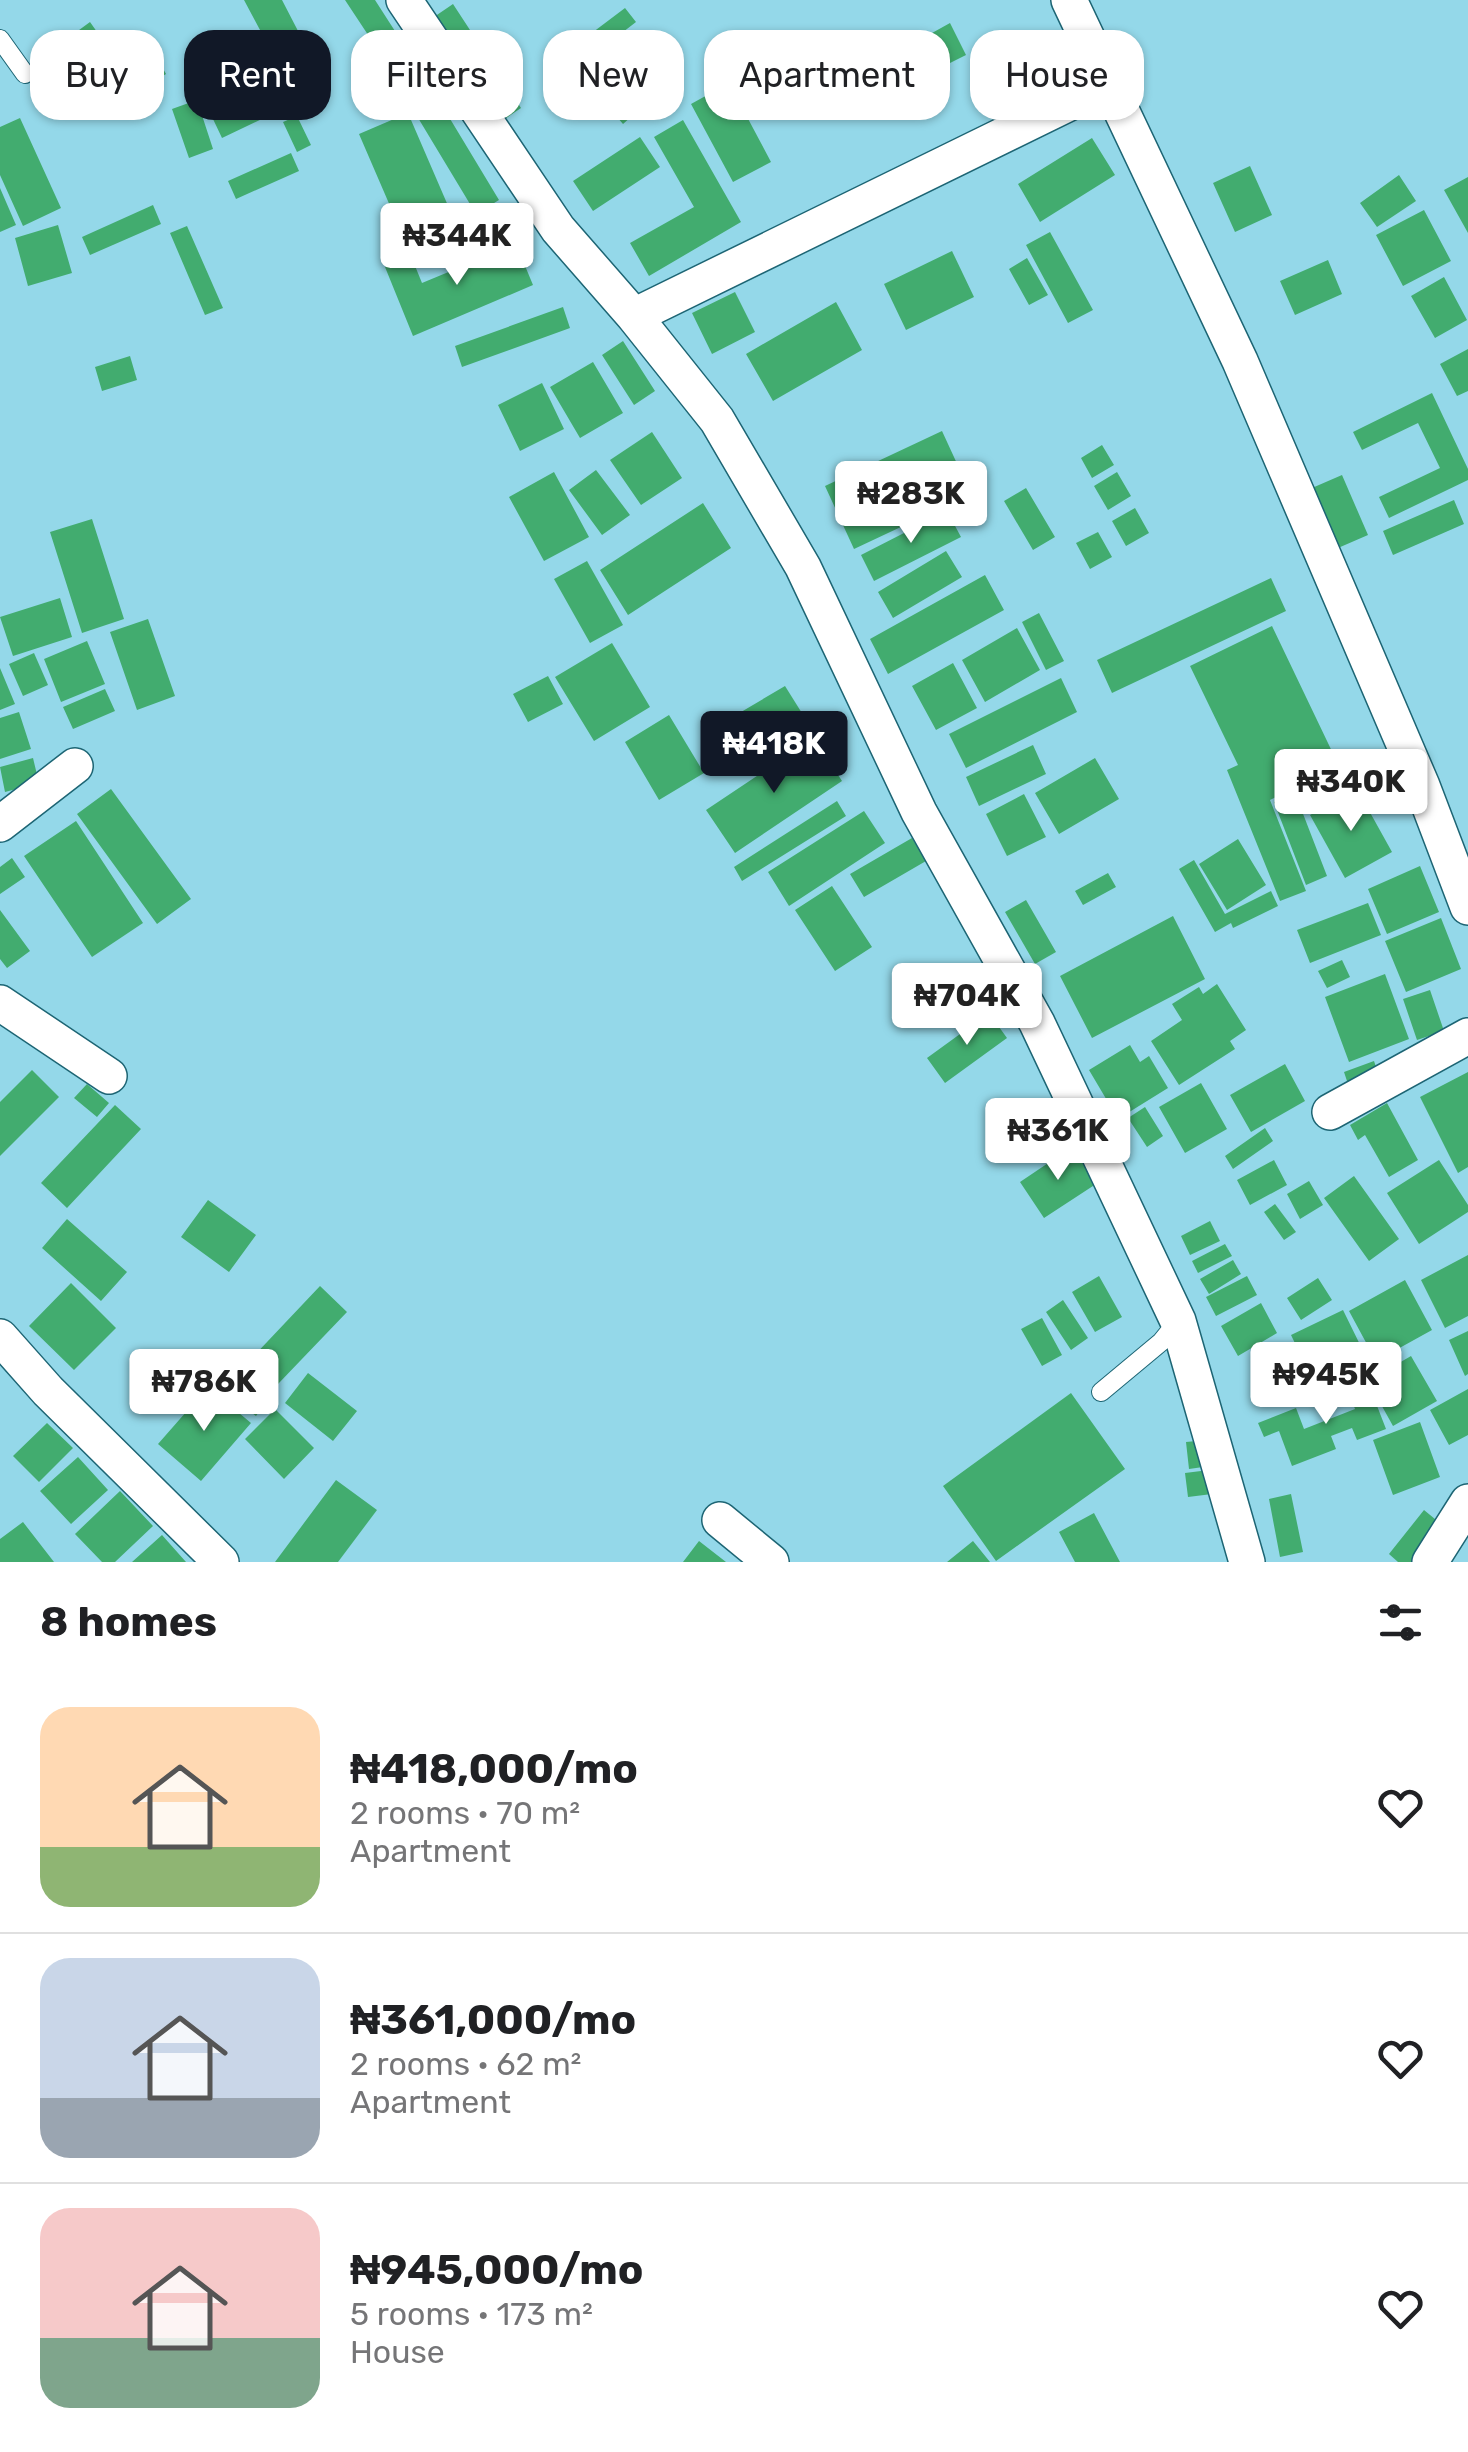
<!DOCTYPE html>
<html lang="en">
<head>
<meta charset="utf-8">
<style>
	:root { --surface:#fff; --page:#f2f2f2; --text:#202124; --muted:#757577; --line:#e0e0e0; --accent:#111827 }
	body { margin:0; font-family:Rubik,sans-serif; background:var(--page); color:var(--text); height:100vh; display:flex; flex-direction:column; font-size:38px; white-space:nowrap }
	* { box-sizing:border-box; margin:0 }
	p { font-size:32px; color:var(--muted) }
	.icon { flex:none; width:55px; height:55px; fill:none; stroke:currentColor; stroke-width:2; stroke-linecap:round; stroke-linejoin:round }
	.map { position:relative; height:1562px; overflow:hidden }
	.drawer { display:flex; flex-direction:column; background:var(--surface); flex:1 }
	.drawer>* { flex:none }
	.top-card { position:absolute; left:30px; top:30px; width:1410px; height:90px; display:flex; gap:20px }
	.price { position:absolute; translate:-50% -85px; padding:0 22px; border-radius:10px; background:#fff; color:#222; font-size:32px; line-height:65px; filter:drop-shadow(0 2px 5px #0008) }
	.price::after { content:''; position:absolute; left:50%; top:60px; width:30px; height:22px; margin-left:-15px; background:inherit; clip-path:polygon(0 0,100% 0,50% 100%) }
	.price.active { background:var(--accent); color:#fff }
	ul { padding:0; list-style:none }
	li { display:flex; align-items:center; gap:30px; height:250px; padding:0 40px }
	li+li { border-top:2px solid var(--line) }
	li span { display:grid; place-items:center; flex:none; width:280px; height:200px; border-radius:30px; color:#555 }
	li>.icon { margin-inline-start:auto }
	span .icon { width:120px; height:120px; fill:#fffc; stroke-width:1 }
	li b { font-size:42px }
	h2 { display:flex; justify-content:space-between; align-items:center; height:120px; padding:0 40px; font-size:42px }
	.pill { padding:0 35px; border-radius:30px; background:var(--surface); box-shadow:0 2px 8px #0004; font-size:35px; line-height:90px }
	.pill.active { background:var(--accent); color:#fff }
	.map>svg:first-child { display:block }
</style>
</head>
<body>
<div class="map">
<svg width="1468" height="1562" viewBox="0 0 1468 1562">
	<rect width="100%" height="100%" fill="#94d8e9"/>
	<!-- building -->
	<path fill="#42ac6f" d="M244 0H282L312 58 283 73Z
		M345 0H375L402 42 382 56Z
		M453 4 521 108 499 123 431 19Z
		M625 8 636 22 579 66 568 51Z
		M90 22 114 56 98 67 75 33Z
		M950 23 966 55 948 64 932 33Z
		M627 42 665 87 623 124 584 79Z
		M1057 47 1070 81 1030 97 1017 63Z
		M155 54 166 74 155 81 143 61Z
		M420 69 499 200 476 214 397 83Z
		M729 83 771 162 733 182 691 104Z
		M277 89 285 108 222 138 213 119Z
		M197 100 213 149 189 158 172 109Z
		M408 113 449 208 400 229 359 134Z
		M297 116 311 145 297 152 283 122Z
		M20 118 61 208 23 226 0 175V127Z
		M683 120 741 222 649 276 630 243 694 207 654 137Z
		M640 137 660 167 593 211 573 181Z
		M1092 138 1115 175 1040 222 1018 184Z
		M291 153 299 171 236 199 228 181Z
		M1250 166 1272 215 1235 232 1213 183Z
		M1399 175 1416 201 1377 227 1360 203Z
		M1468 177V233L1444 190Z
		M0 188 16 225 0 232Z
		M153 205 161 224 90 255 82 237Z
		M1424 210 1451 261 1403 286 1376 235Z
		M58 225 72 273 28 286 15 238Z
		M187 226 223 308 205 315 170 233Z
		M1050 232 1093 310 1068 323 1026 245Z
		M516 244 533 285 413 336 385 267 411 256 422 283Z
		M952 251 974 297 906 330 884 284Z
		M1027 258 1048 295 1029 305 1009 269Z
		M1328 260 1342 294 1295 315 1280 281Z
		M1444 277 1467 320 1435 338 1411 296Z
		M735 292 755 332 712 354 692 313Z
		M836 302 862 350 773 401 746 354Z
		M563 307 570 328 462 367 455 346Z
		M623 341 655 391 634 405 602 355Z
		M1468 349V391L1457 396 1440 364Z
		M130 356 137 380 102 391 95 367Z
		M593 362 623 413 580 438 550 387Z
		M542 383 564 429 520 451 498 405Z
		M1432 393 1468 469V480L1389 518 1379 497 1440 468 1418 423 1362 450 1353 432Z
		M942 431 971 494 854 549 825 486Z
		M652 432 682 478 641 505 610 460Z
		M1102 445 1114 465 1092 478 1081 458Z
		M596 470 630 515 602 535 569 490Z
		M554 472 589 537 544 561 509 497Z
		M1117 472 1131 496 1108 510 1094 486Z
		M1342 475 1368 535 1338 548 1312 488Z
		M1026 488 1055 537 1033 550 1004 501Z
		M1454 500 1464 524 1393 555 1383 531Z
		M703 503 731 548 628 615 600 570Z
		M1135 508 1149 533 1126 546 1112 521Z
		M947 511 961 537 874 581 861 555Z
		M92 519 124 619 82 633 50 532Z
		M1098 532 1112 557 1090 569 1076 543Z
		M946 551 962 577 893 618 878 592Z
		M587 561 623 625 590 643 554 579Z
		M985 575 1004 610 888 674 870 639Z
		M1271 578 1286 611 1112 693 1097 660Z
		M60 598 72 637 13 656 0 617Z
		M1039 613 1064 661 1046 670 1022 622Z
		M148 619 175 696 137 710 110 632Z
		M1272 626 1339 766 1270 800 1306 891 1280 901 1227 770 1238 765 1190 666Z
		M1017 628 1040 670 985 702 962 660Z
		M87 641 105 684 61 702 44 659Z
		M612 643 650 707 594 741 555 677Z
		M34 653 48 685 23 696 9 664Z
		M953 663 977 708 936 730 912 686Z
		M0 668 15 704 0 710Z
		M548 676 563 704 528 722 513 694Z
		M1061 678 1077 712 966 768 949 734Z
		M785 686 805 718 722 768 702 735Z
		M105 689 115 711 73 729 63 707Z
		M19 712 31 749 0 759V718Z
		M669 715 704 773 659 800 625 742Z
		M814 738 842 781 735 853 706 810Z
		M1033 745 1046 774 979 806 966 777Z
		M33 758 39 783 5 792 0 767Z
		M1095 758 1119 799 1059 834 1035 793Z
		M111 789 191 899 157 924 77 814Z
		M1357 789 1392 852 1345 878 1310 815Z
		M1295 793 1327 876 1306 885 1274 802Z
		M1024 794 1046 837 1007 856 986 814Z
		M837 801 846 816 742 881 734 867Z
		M864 811 885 843 789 906 768 872Z
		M76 821 143 923 92 957 24 856Z
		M912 838 926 861 864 897 850 874Z
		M1238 839 1266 885 1227 910 1199 864Z
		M12 858 25 877 0 894V867Z
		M1194 860 1225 914 1271 891 1278 906 1233 928 1231 923 1215 932 1179 869Z
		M1420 866 1439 912 1387 934 1368 889Z
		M1108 873 1116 887 1083 905 1075 891Z
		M832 886 872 947 835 971 795 910Z
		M1026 900 1056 952 1035 964 1005 912Z
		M1368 903 1381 935 1310 963 1297 930Z
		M0 910 30 951 7 968 0 959Z
		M1173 916 1205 979 1092 1038 1060 976Z
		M1441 918 1461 969 1406 992 1385 941Z
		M1342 960 1350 977 1327 988 1318 971Z
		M1385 974 1409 1039 1349 1062 1325 997Z
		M1217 984 1246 1030 1230 1041 1235 1049 1179 1085 1151 1041 1182 1020 1172 1004 1199 987 1203 994Z
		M1430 990 1444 1031 1417 1040 1403 999Z
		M989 1013 1007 1038 945 1083 927 1058Z
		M1130 1045 1140 1062 1149 1056 1168 1088 1118 1119 1089 1070Z
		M1374 1061 1379 1076 1349 1087 1344 1072Z
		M1285 1064 1305 1101 1251 1132 1230 1095Z
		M32 1070 59 1097 0 1156V1102Z
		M1468 1072V1167L1458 1173 1420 1097Z
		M1201 1083 1227 1129 1185 1153 1159 1107Z
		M87 1084 109 1103 97 1117 74 1098Z
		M1387 1103 1418 1160 1389 1177 1365 1135 1358 1140 1350 1125Z
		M115 1105 141 1129 67 1208 41 1183Z
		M1145 1107 1163 1136 1147 1147 1128 1118Z
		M1265 1128 1273 1141 1233 1169 1225 1156Z
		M1072 1147 1096 1184 1044 1218 1020 1182Z
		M1274 1160 1287 1185 1250 1205 1237 1180Z
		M1439 1160 1468 1205V1212L1419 1244 1387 1193Z
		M1354 1176 1399 1239 1369 1261 1324 1198Z
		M1309 1181 1323 1205 1300 1219 1287 1194Z
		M208 1200 256 1235 229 1272 181 1237Z
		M1275 1204 1296 1232 1284 1240 1264 1212Z
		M67 1219 127 1272 101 1301 42 1248Z
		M1210 1221 1220 1241 1190 1255 1181 1236Z
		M1225 1244 1232 1256 1198 1273 1192 1261Z
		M1468 1255V1316L1445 1328 1421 1280Z
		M1233 1260 1241 1274 1209 1294 1200 1279Z
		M1099 1276 1122 1317 1095 1332 1072 1292Z
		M1247 1276 1257 1295 1216 1316 1206 1297Z
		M1318 1278 1332 1300 1301 1320 1287 1298Z
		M1405 1280 1432 1330 1376 1361 1349 1311Z
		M71 1283 116 1328 74 1370 29 1326Z
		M320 1286 347 1312 278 1384 251 1359Z
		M1063 1300 1088 1338 1071 1350 1046 1312Z
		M1261 1303 1277 1333 1238 1356 1221 1326Z
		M1343 1310 1369 1363 1317 1389 1291 1335Z
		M1042 1318 1062 1355 1042 1366 1021 1329Z
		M1468 1331V1374L1465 1376 1449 1340Z
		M1411 1356 1437 1401 1393 1426 1368 1381Z
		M233 1363 273 1393 256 1416 216 1386Z
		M308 1373 357 1411 333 1441 285 1403Z
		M1367 1380 1386 1429 1357 1440 1352 1428 1331 1436 1336 1449 1292 1466 1279 1431 1264 1437 1258 1423 1296 1408 1304 1429 1355 1409 1347 1388Z
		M208 1387 251 1423 201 1481 158 1444Z
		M1468 1389V1435L1449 1445 1430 1410Z
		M1071 1393 1125 1469 996 1561 943 1486Z
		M275 1409 314 1448 284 1479 245 1439Z
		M1420 1422 1440 1477 1393 1495 1373 1440Z
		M47 1423 73 1448 39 1482 13 1456Z
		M1207 1440 1210 1466 1189 1469 1186 1442Z
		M78 1457 108 1490 71 1524 40 1491Z
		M1217 1469 1220 1493 1188 1497 1185 1473Z
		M336 1480 377 1510 338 1562H275Z
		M120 1491 153 1526 115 1562H102L75 1534Z
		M1291 1494 1303 1552 1280 1557 1269 1499Z
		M1424 1510 1441 1524 1412 1562H1398L1389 1554Z
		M1094 1513 1120 1562H1075L1059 1532Z
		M23 1522 54 1562H0V1539Z
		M162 1535 186 1562H132Z
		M699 1541 726 1562H683Z
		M973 1541 990 1562H947Z"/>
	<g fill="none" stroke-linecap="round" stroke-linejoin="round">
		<!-- service casing -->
		<g stroke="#1d6574" stroke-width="20">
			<path id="service" d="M0 39 25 74
				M1101 1392 1161 1342 1178 1321"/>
		</g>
		<!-- minor casing -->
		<g stroke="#1d6574" stroke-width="38">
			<path id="minor" d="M404 0 558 229 634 316 717 420 803 567 919 812 1037 1023 1178 1321 1247 1562
				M1069 0 1240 361 1422 786 1468 907
				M634 316 1108 84
				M0 824 75 766
				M0 1003 109 1076
				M1330 1112 1468 1036
				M0 1337 48 1391 221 1562
				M720 1520 771 1562
				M1430 1562 1468 1502"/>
		</g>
		<!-- service -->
		<use href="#service" stroke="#fff" stroke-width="18"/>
		<!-- minor -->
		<use href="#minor" stroke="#fff" stroke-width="35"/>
	</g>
</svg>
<b class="price" style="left:457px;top:288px">₦344K</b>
<b class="price" style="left:911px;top:546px">₦283K</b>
<b class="price active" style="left:774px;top:796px">₦418K</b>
<b class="price" style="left:1351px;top:834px">₦340K</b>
<b class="price" style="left:967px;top:1048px">₦704K</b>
<b class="price" style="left:1058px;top:1183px">₦361K</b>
<b class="price" style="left:1326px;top:1427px">₦945K</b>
<b class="price" style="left:204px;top:1434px">₦786K</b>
<div class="top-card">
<a class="pill">Buy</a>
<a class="pill active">Rent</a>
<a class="pill">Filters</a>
<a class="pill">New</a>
<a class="pill">Apartment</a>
<a class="pill">House</a>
</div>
</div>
<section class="drawer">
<h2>8 homes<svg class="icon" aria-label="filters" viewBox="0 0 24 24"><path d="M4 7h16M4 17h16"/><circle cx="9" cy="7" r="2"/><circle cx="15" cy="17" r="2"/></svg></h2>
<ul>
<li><span style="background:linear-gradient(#ffd9b3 70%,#8fb573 0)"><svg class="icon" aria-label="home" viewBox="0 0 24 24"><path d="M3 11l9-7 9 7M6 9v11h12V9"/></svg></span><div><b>₦418,000/mo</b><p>2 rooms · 70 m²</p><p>Apartment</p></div><svg class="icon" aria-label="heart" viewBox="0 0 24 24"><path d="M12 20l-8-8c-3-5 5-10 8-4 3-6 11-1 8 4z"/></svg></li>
<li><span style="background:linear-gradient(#c9d6e8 70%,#9aa5b1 0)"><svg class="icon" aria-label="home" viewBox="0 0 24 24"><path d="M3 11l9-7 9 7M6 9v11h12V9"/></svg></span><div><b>₦361,000/mo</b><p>2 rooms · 62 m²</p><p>Apartment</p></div><svg class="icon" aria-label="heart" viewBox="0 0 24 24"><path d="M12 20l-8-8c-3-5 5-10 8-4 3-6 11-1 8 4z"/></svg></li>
<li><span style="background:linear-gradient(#f6c9c9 65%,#7fa58c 0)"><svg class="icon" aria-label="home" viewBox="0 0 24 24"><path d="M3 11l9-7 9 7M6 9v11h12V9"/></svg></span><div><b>₦945,000/mo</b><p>5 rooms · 173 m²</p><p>House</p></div><svg class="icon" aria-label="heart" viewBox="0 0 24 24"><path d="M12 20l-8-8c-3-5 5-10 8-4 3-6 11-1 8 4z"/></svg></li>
</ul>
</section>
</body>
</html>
